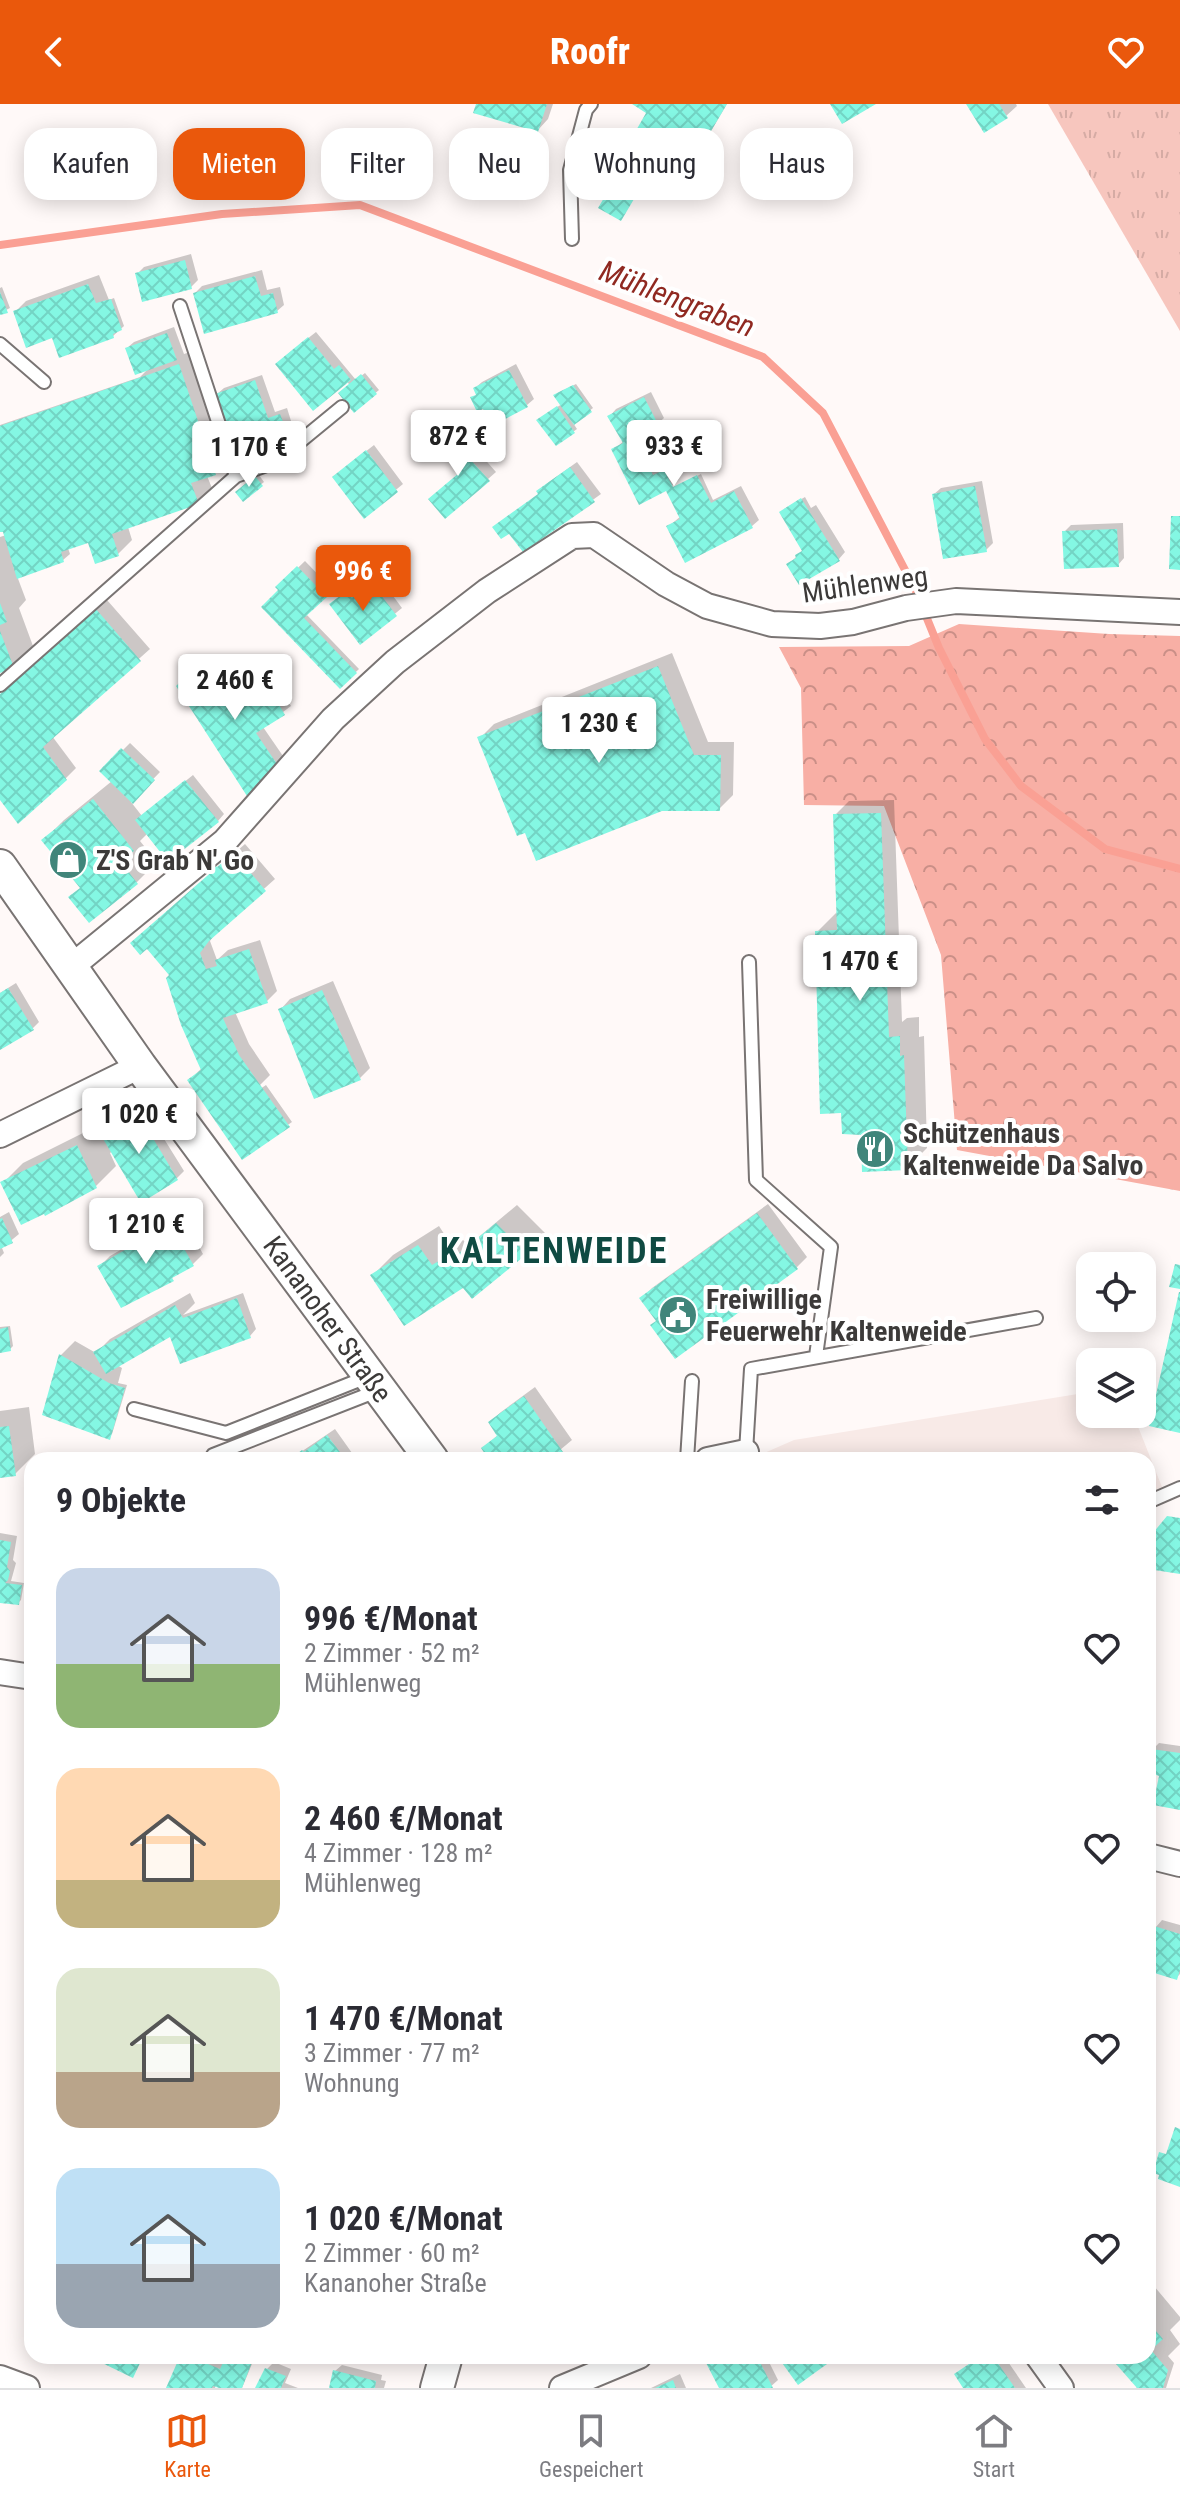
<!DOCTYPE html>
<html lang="de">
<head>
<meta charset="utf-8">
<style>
	:root { --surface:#fff; --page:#f7f7f7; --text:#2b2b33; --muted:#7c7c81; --line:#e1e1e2; --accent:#ea580c }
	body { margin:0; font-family:"Roboto Condensed",sans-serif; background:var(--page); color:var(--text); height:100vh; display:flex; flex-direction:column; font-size:30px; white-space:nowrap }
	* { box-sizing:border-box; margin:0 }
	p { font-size:26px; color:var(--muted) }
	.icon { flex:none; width:44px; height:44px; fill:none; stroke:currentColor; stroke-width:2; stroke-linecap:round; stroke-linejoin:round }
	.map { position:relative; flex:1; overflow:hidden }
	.sheet { position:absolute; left:24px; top:1348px; width:1132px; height:912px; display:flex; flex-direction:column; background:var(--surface); border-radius:24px; box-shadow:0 4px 20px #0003 }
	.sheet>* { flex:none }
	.guide { position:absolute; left:24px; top:24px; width:1132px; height:72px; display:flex; gap:16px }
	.controls { position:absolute; left:1076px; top:1148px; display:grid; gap:16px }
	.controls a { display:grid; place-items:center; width:80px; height:80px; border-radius:16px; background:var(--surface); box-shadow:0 4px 20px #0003; font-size:40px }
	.price { position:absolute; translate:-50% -68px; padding:0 18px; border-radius:8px; background:#fff; color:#222; font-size:26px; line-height:52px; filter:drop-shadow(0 2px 4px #0008) }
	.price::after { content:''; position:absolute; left:50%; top:48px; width:24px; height:18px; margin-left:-12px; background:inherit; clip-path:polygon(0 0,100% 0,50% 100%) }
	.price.selected { background:var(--accent); color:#fff }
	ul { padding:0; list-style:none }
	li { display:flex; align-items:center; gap:24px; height:200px; padding:0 32px }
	li span { display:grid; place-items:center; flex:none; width:224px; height:160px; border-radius:24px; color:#555 }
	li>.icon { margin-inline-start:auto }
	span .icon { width:96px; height:96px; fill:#fffc; stroke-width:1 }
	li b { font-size:34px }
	h2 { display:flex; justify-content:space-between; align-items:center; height:96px; padding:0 32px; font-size:34px }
	.pill { padding:0 28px; border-radius:24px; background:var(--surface); box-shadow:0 4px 20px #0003; font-size:28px; line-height:72px }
	.pill.selected { background:var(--accent); color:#fff }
	header { display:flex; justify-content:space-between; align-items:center; height:104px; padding:0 32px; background:var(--accent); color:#fff; font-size:36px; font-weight:800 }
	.dock { display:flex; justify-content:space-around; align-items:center; height:112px; border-top:2px solid var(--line); background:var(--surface); font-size:22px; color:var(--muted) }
	.dock a { display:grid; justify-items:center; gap:4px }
	.dock .selected { color:var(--accent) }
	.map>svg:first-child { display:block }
</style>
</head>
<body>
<header><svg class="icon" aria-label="back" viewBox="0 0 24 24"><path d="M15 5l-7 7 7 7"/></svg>Roofr<svg class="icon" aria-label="heart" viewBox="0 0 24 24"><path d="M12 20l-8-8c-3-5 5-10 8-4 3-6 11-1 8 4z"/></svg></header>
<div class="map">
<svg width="1180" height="2284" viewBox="0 0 1180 2284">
	<defs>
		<pattern id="grass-tufts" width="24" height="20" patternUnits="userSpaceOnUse" patternTransform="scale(2)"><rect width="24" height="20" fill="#f7c6be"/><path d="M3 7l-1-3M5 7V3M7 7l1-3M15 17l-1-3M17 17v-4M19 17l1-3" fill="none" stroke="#d5aba4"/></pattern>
		<pattern id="forest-crowns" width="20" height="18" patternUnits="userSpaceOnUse" patternTransform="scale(2)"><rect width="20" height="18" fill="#f8afa5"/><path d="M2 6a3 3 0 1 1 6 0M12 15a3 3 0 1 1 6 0" fill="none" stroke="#ca8f87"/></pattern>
		<pattern id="building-cross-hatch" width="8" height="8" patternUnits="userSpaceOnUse" patternTransform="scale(2)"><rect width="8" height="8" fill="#84f7e3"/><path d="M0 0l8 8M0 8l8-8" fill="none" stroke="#73d4c4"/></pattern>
	</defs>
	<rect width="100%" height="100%" fill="#fff9f8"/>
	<!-- built -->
	<path fill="#f8eae7" d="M1090 1288V1310H1133L1162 1383 1148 1389V1356H748L794 1336Z"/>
	<!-- grass -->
	<path fill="url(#grass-tufts)" d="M1048 0H1180V227Z"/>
	<!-- forest -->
	<path fill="url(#forest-crowns)" d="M959 520 1109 530 1180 532V1087L957 1046 941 851 884 702 804 701 801 584 779 543 909 542Z"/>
	<!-- shadow -->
	<path fill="#0003" d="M478 0H553L548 15 538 26Z
		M654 0H727L707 34 721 42 707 68 700 75 669 57 653 85 646 91Z
		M968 0H1016L1017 2 1006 12Z
		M615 80 635 92 623 112 613 83Z
		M191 150 198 176 191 183 137 170 144 163Z
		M262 166 267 186 280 183 284 201 277 207 195 189 202 182Z
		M99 171 109 196 114 194 124 222 113 232H53L15 208 26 197Z
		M2 183 10 204 0 209V184Z
		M174 223 184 250 193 247 229 355 215 369 207 372 212 384 198 398 128 423 132 436 118 450 96 458 89 436 68 444 70 450 63 456 17 472 26 496 19 504 33 542 13 562 0 567V433L6 431 4 425 0 426V321L140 273 149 264 127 244 134 238Z
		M316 228 356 276 365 269 379 286 355 306 350 281 346 277 284 253Z
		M516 260 534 295 527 301 484 302 473 294 478 290 475 284 482 278Z
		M262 271 275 308 287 304 292 320 286 326 217 290 224 284Z
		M576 280 593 304 573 319 577 325 556 340 542 313 562 300 558 289Z
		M651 288 664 314 655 322 668 347 656 357 660 366 671 360 679 375 672 382 640 398 613 346 624 337 610 312 616 305Z
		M464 327 475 341 468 347 476 356 481 351 496 368 446 412 461 368 442 346Z
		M374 341 403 380 364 412 341 367Z
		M577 358 601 390 523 446 540 389 545 381Z
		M701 370 713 396 741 382 759 416 752 422H669L681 412 671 385Z
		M259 371 264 378 243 395 238 388Z
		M982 377 993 439 986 446 934 390 941 384Z
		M805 393 811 404 816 401 845 448 839 455 789 460 804 445 784 405Z
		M1123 419 1124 454 1118 461 1064 428 1071 421Z
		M305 457 332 485 306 510 359 565 340 583 278 483Z
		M382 477 402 504 360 538 338 494 355 481 363 491Z
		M107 496 150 545 52 632 76 664 65 675 0 693V591Z
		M672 549 708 638H734L733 691 719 705H661L526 726 480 634 494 620Z
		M208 554 227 586 266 559 291 602 263 623 283 652 247 688 179 582Z
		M130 639 160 668 131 698 142 712 193 671 224 710 218 717 148 729 140 737 157 758 137 778 89 816 81 783 44 736 64 716 112 677 102 667Z
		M894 696 902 918 907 914 919 913V933L924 932 927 1044 907 1064 863 1029 817 828 838 807 835 711 849 697Z
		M245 740 275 775 216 828 210 837 217 856 228 846 260 836 277 887 266 898 235 908 249 940 270 971 255 986 257 987 266 981 292 1018 242 1053 189 976 202 964 171 871 143 829Z
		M333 877 370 964 360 974 280 906 290 895Z
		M16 879 39 918 33 924 0 942V889Z
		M143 1001 184 1067 177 1074 141 1096 113 1047 110 1049 116 1062 96 1082 77 1091 3 1079 23 1059 97 1022 100 1030 108 1022Z
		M768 1100 807 1153 797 1163 675 1252 658 1216 642 1194 652 1184Z
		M517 1101 545 1129 525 1148 463 1182 373 1171 393 1151 439 1122 452 1142 463 1136 469 1141Z
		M9 1108 19 1130 2 1144 4 1149 0 1153V1113Z
		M181 1111 203 1150 193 1160 174 1171 172 1175 99 1163 110 1152Z
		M190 1189 195 1199 183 1211 243 1189 256 1225 250 1232 171 1230 117 1261 122 1264 118 1279 127 1281 112 1330 109 1333 45 1310 61 1251 75 1237 96 1249 110 1235Z
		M10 1222 13 1242 10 1245 0 1247V1223Z
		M535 1283 572 1336 548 1356H492L483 1344 499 1330 490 1318 501 1308Z
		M29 1303 35 1350 15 1370 0 1372V1307Z
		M335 1325 357 1356H290L292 1354Z
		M811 1350 833 1356H805Z
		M0 1429 17 1432 13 1456 16 1459 11 1477 24 1479 21 1496 18 1499 0 1497Z
		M1148 1639 1153 1640 1152 1646 1159 1639 1180 1642V1704L1161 1670 1151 1668 1148 1665Z
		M1162 1816 1180 1821V1870L1176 1874 1148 1865V1847L1156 1823Z
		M1154 2182 1180 2213V2216L1170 2226 1180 2240 1168 2252 1174 2259 1166 2284H1136L1138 2282 1111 2252H1148V2187Z
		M182 2252H211L225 2258 228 2252H247L254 2255 242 2284H224L216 2281 215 2284H169Z
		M713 2252H766L778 2276 769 2284H721L708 2257Z
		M981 2252H1004L1026 2284H966L964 2264Z
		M274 2258 291 2265 285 2279 298 2284H258L267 2265Z
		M342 2261 382 2271 381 2276 386 2277 384 2284H331L335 2267Z
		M680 2270 686 2284H651Z"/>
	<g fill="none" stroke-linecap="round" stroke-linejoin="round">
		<!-- stream -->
		<path stroke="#faa094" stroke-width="8" d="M0 141 222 110 360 101 763 253 823 309 915 485 939 544 985 635 1021 682 1105 745 1180 765"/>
	</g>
	<!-- building -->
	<path fill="url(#building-cross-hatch)" d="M476 0H547L538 28 473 9Z
		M632 0H727L705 37 720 46 700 77 668 58 647 94 610 72 646 9Z
		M830 0H876L842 20Z
		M966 0H999L1008 14 984 29Z
		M611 82 634 95 621 117 598 104Z
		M185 156 192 185 142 198 135 169Z
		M255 172 261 192 273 189 278 209 204 230 193 189Z
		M88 180 96 199 111 195 122 226 113 230 114 234 59 254 52 234 26 244 13 207Z
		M0 188 8 209 0 211Z
		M167 229 177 256 135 271 125 244Z
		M308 233 334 265 339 261 351 276 313 307 275 260Z
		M179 260 216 371 191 379 199 400 112 430 119 452 95 460 88 439 61 448 64 458 17 475 3 428H0V322Z
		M509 266 528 303 492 322 483 305 477 308 470 293 476 291 473 284Z
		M361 270 377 290 354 309 338 289Z
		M255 276 268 314 280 310 287 328 234 346 215 290Z
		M573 281 592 308 574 321 553 291Z
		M644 293 659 322 648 328 662 356 649 363 653 371 664 366 673 383 697 371 711 399 734 387 753 424 685 459 666 422 680 415 666 387 639 401 611 345 623 339 607 312Z
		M557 302 575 329 556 342 536 316Z
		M460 328 474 345 466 351 490 377 445 415 428 395 459 369 439 346Z
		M366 346 398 388 364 415 332 373Z
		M570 363 595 398 523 448 509 430 501 435 492 423 538 390 536 387Z
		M255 372 263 382 243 398 235 388Z
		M975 382 987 448 943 455 932 390Z
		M801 394 840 457 799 481 786 460 796 454 795 451 802 447 779 408Z
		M1171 412H1180V466L1169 465Z
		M1117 425 1119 463 1064 465 1062 427Z
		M297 462 327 493 304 514 357 569 340 585 261 503 278 486 275 483Z
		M374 482 397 512 360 541 329 500 348 486 356 496Z
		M0 499 7 518 0 521Z
		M95 504 141 557 43 643 67 676 18 720 0 696V590Z
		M0 527 14 564 0 569Z
		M200 559 220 591 258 564 285 611 256 629 277 660 247 692 176 582Z
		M658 562 694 651H721L720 707H662L536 757 525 729 517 732 477 633Z
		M121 644 155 676 133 700 99 667Z
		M185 676 219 718 168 758 135 716Z
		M93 695 134 747 120 757 138 780 89 819 68 793 80 784 41 736Z
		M881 709 889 933 900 932V952L904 951 908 1066 862 1068 861 1031 842 1030 841 1009 820 1010 815 827 837 826 833 710Z
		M234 749 266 787 209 837 200 849 206 865 217 862 215 856 249 845 268 899 223 914 239 951 290 1023 242 1056 187 976 201 966 181 921 166 874 169 871 147 845 140 851 130 839 215 765 213 759 217 763Z
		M8 884 34 926 0 946V889Z
		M322 886 361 976 314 995 278 905Z
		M136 1006 178 1076 141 1099 99 1028Z
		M77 1041 97 1084 45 1112 44 1110 21 1121 0 1078Z
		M757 1109 798 1165 675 1255 650 1221 656 1217 639 1194Z
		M2 1114 13 1139 0 1145V1115Z
		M496 1119 527 1150 472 1195 463 1184 404 1222 370 1171 418 1141 432 1161 442 1155 447 1159Z
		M170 1120 194 1162 172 1174 174 1177 121 1204 97 1162Z
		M1175 1160 1180 1161V1185L1169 1183Z
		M1179 1188H1180V1329L1149 1322Z
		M237 1194 251 1234 180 1260 170 1233 106 1270 93 1248 175 1201 183 1214Z
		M8 1223 11 1247 0 1249V1225Z
		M59 1250 109 1279 125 1284 110 1336 42 1311Z
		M524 1292 563 1348 552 1356H489L481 1344 497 1332 488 1318Z
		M9 1322 16 1372 0 1374V1323Z
		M327 1331 346 1356H289L302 1346 304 1348Z
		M1167 1412 1180 1414V1470L1148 1465V1435Z
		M0 1436 11 1438 7 1463 10 1467 8 1476 5 1479 22 1481 19 1501 0 1499Z
		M1151 1645 1180 1649V1706L1153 1701 1159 1672 1148 1668Z
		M27 1738H32V1762H30Z
		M1154 1822 1180 1830V1866L1177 1876 1148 1867V1840Z
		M1175 2023 1180 2025V2083L1158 2075 1159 2071 1153 2069 1159 2048 1166 2050Z
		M32 2031V2055L24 2051Z
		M29 2107 32 2108V2138L24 2137Z
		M32 2197V2218L24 2214Z
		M1148 2218 1163 2235 1151 2246 1168 2266 1163 2284H1137L1109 2252H1148Z
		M98 2252H149L146 2260 141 2257 133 2274 96 2256Z
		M180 2252H189L220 2265 226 2252H238L252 2258 242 2284H219L213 2282 212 2284H166Z
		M715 2252H757L773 2284H719L705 2257Z
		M777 2252H838L798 2281Z
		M981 2252H993L1015 2284H963L954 2270Z
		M265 2264 286 2272 281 2284H255Z
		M333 2266 376 2277 375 2284H329Z
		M673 2276 676 2284H655Z"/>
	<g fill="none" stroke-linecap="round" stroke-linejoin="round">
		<!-- lane casing -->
		<g stroke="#797473" stroke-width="16">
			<path id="lane" d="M572 135 570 66 586 6 591 0
				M180 202 236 372
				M0 240 44 278
				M0 581 236 372 275 358 342 303
				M749 858 756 1076 831 1143 816 1252
				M134 1305 226 1329 367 1273
				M746 1348 751 1265 1036 1214
				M210 1356 213 1351 377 1287
				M687 1356 692 1277
				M1148 1398 1180 1384"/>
		</g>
		<!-- street casing -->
		<g stroke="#797473" stroke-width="28">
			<path id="street" d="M71 863 225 737 333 615 395 558 487 487 572 432 594 431 666 480 707 502 772 520 820 522 853 518 906 504 956 497 1180 508
				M0 1031 140 962
				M708 1356 746 1348
				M0 1568 32 1573
				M1148 1752 1180 1760
				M1038 2252 1061 2284
				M0 2274 27 2284
				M562 2284 639 2252"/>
		</g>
		<!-- secondary casing -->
		<g stroke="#797473" stroke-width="36">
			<path id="secondary" d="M0 762 140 962 432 1356
				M437 2284 446 2252"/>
		</g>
		<!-- lane -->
		<use href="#lane" stroke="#fff" stroke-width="12"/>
		<!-- street -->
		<use href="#street" stroke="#fff" stroke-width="24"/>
		<!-- secondary -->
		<use href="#secondary" stroke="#fff" stroke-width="32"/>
	</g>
	<!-- icons -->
	<defs>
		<g id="shop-disc" transform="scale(2)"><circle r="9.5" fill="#40857a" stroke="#fff"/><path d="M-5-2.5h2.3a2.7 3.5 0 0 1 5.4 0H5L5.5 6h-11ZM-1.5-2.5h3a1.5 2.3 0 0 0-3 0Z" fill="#fff"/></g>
		<g id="restaurant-disc" transform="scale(2)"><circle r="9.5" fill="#40857a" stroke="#fff"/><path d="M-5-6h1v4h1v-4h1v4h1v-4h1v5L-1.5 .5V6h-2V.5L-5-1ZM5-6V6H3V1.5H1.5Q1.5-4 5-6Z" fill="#fff"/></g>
		<g id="civic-disc" transform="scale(2)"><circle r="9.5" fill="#40857a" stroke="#fff"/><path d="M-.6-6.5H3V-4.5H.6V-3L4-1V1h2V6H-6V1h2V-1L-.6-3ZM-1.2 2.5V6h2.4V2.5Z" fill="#fff"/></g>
	</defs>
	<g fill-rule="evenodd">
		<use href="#shop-disc" x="68" y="756"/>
		<use href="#restaurant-disc" x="875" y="1045"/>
		<use href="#civic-disc" x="678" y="1211"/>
	</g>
	<g text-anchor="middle" stroke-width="8" stroke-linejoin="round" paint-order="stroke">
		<!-- street labels -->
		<g font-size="28" fill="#3c3a39" stroke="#fff">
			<text transform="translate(865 480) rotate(-8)" y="10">Mühlenweg</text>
			<text transform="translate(328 1215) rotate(54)" y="10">Kananoher Straße</text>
		</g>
		<!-- poi labels -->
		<g font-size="28" font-weight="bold" fill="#3c3a39" stroke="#fff" text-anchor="start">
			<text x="96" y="766">Z'S Grab N' Go</text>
			<text x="903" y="1039">Schützenhaus<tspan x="903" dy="32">Kaltenweide Da Salvo</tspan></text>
			<text x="706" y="1205">Freiwillige<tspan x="706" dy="32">Feuerwehr Kaltenweide</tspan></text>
		</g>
		<!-- water labels -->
		<g font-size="30" font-style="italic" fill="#902921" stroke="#fff">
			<text transform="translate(677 195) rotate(21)" y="10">Mühlengraben</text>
		</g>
		<!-- district labels -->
		<g font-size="36" font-weight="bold" letter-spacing="2" fill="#0f4a42" stroke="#fff">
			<text x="554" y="1159">KALTENWEIDE</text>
		</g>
	</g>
</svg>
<div class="controls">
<a><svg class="icon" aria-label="locate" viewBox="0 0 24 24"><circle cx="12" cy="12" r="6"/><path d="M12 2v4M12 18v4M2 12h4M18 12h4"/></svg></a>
<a><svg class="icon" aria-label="layers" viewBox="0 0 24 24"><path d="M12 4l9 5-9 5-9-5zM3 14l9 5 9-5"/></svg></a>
</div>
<b class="price" style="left:458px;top:374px">872 €</b>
<b class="price" style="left:674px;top:384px">933 €</b>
<b class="price" style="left:249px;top:385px">1 170 €</b>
<b class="price selected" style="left:363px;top:509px">996 €</b>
<b class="price" style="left:235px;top:618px">2 460 €</b>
<b class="price" style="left:599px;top:661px">1 230 €</b>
<b class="price" style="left:860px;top:899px">1 470 €</b>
<b class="price" style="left:139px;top:1052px">1 020 €</b>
<b class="price" style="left:146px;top:1162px">1 210 €</b>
<div class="guide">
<a class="pill">Kaufen</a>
<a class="pill selected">Mieten</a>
<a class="pill">Filter</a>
<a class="pill">Neu</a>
<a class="pill">Wohnung</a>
<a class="pill">Haus</a>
</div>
<section class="sheet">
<h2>9 Objekte<svg class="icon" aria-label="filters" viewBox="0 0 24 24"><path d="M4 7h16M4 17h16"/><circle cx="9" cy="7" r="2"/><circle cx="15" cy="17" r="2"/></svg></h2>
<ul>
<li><span style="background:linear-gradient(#c9d6e8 60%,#8fb573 0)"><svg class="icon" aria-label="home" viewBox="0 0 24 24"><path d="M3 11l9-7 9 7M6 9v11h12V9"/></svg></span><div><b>996 €/Monat</b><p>2 Zimmer · 52 m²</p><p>Mühlenweg</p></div><svg class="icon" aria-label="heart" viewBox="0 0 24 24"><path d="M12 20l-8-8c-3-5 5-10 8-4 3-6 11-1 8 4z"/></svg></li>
<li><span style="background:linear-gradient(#ffd9b3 70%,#c2b280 0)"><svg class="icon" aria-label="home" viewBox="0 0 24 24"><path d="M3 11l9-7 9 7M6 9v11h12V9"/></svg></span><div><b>2 460 €/Monat</b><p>4 Zimmer · 128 m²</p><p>Mühlenweg</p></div><svg class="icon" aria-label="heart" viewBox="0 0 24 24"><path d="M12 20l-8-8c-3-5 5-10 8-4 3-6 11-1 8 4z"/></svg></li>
<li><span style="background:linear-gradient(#dfe7d0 65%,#b9a48a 0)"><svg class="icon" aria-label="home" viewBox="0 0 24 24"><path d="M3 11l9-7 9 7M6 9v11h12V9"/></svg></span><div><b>1 470 €/Monat</b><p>3 Zimmer · 77 m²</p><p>Wohnung</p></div><svg class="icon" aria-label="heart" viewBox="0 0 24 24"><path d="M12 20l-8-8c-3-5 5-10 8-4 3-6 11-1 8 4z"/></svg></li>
<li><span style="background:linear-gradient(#bfe0f5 60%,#9aa5b1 0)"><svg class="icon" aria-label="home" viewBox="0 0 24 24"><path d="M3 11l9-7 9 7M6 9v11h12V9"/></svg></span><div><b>1 020 €/Monat</b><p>2 Zimmer · 60 m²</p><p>Kananoher Straße</p></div><svg class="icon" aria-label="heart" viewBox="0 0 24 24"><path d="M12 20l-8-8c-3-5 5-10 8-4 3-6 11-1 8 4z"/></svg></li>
</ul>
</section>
</div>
<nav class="dock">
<a class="selected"><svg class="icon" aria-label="map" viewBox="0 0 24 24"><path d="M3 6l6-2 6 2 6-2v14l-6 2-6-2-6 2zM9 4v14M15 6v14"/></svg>Karte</a>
<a><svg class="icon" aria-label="saved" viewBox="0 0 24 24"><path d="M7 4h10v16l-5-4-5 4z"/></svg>Gespeichert</a>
<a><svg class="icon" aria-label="home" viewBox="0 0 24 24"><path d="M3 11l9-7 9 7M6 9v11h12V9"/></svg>Start</a>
</nav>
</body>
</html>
